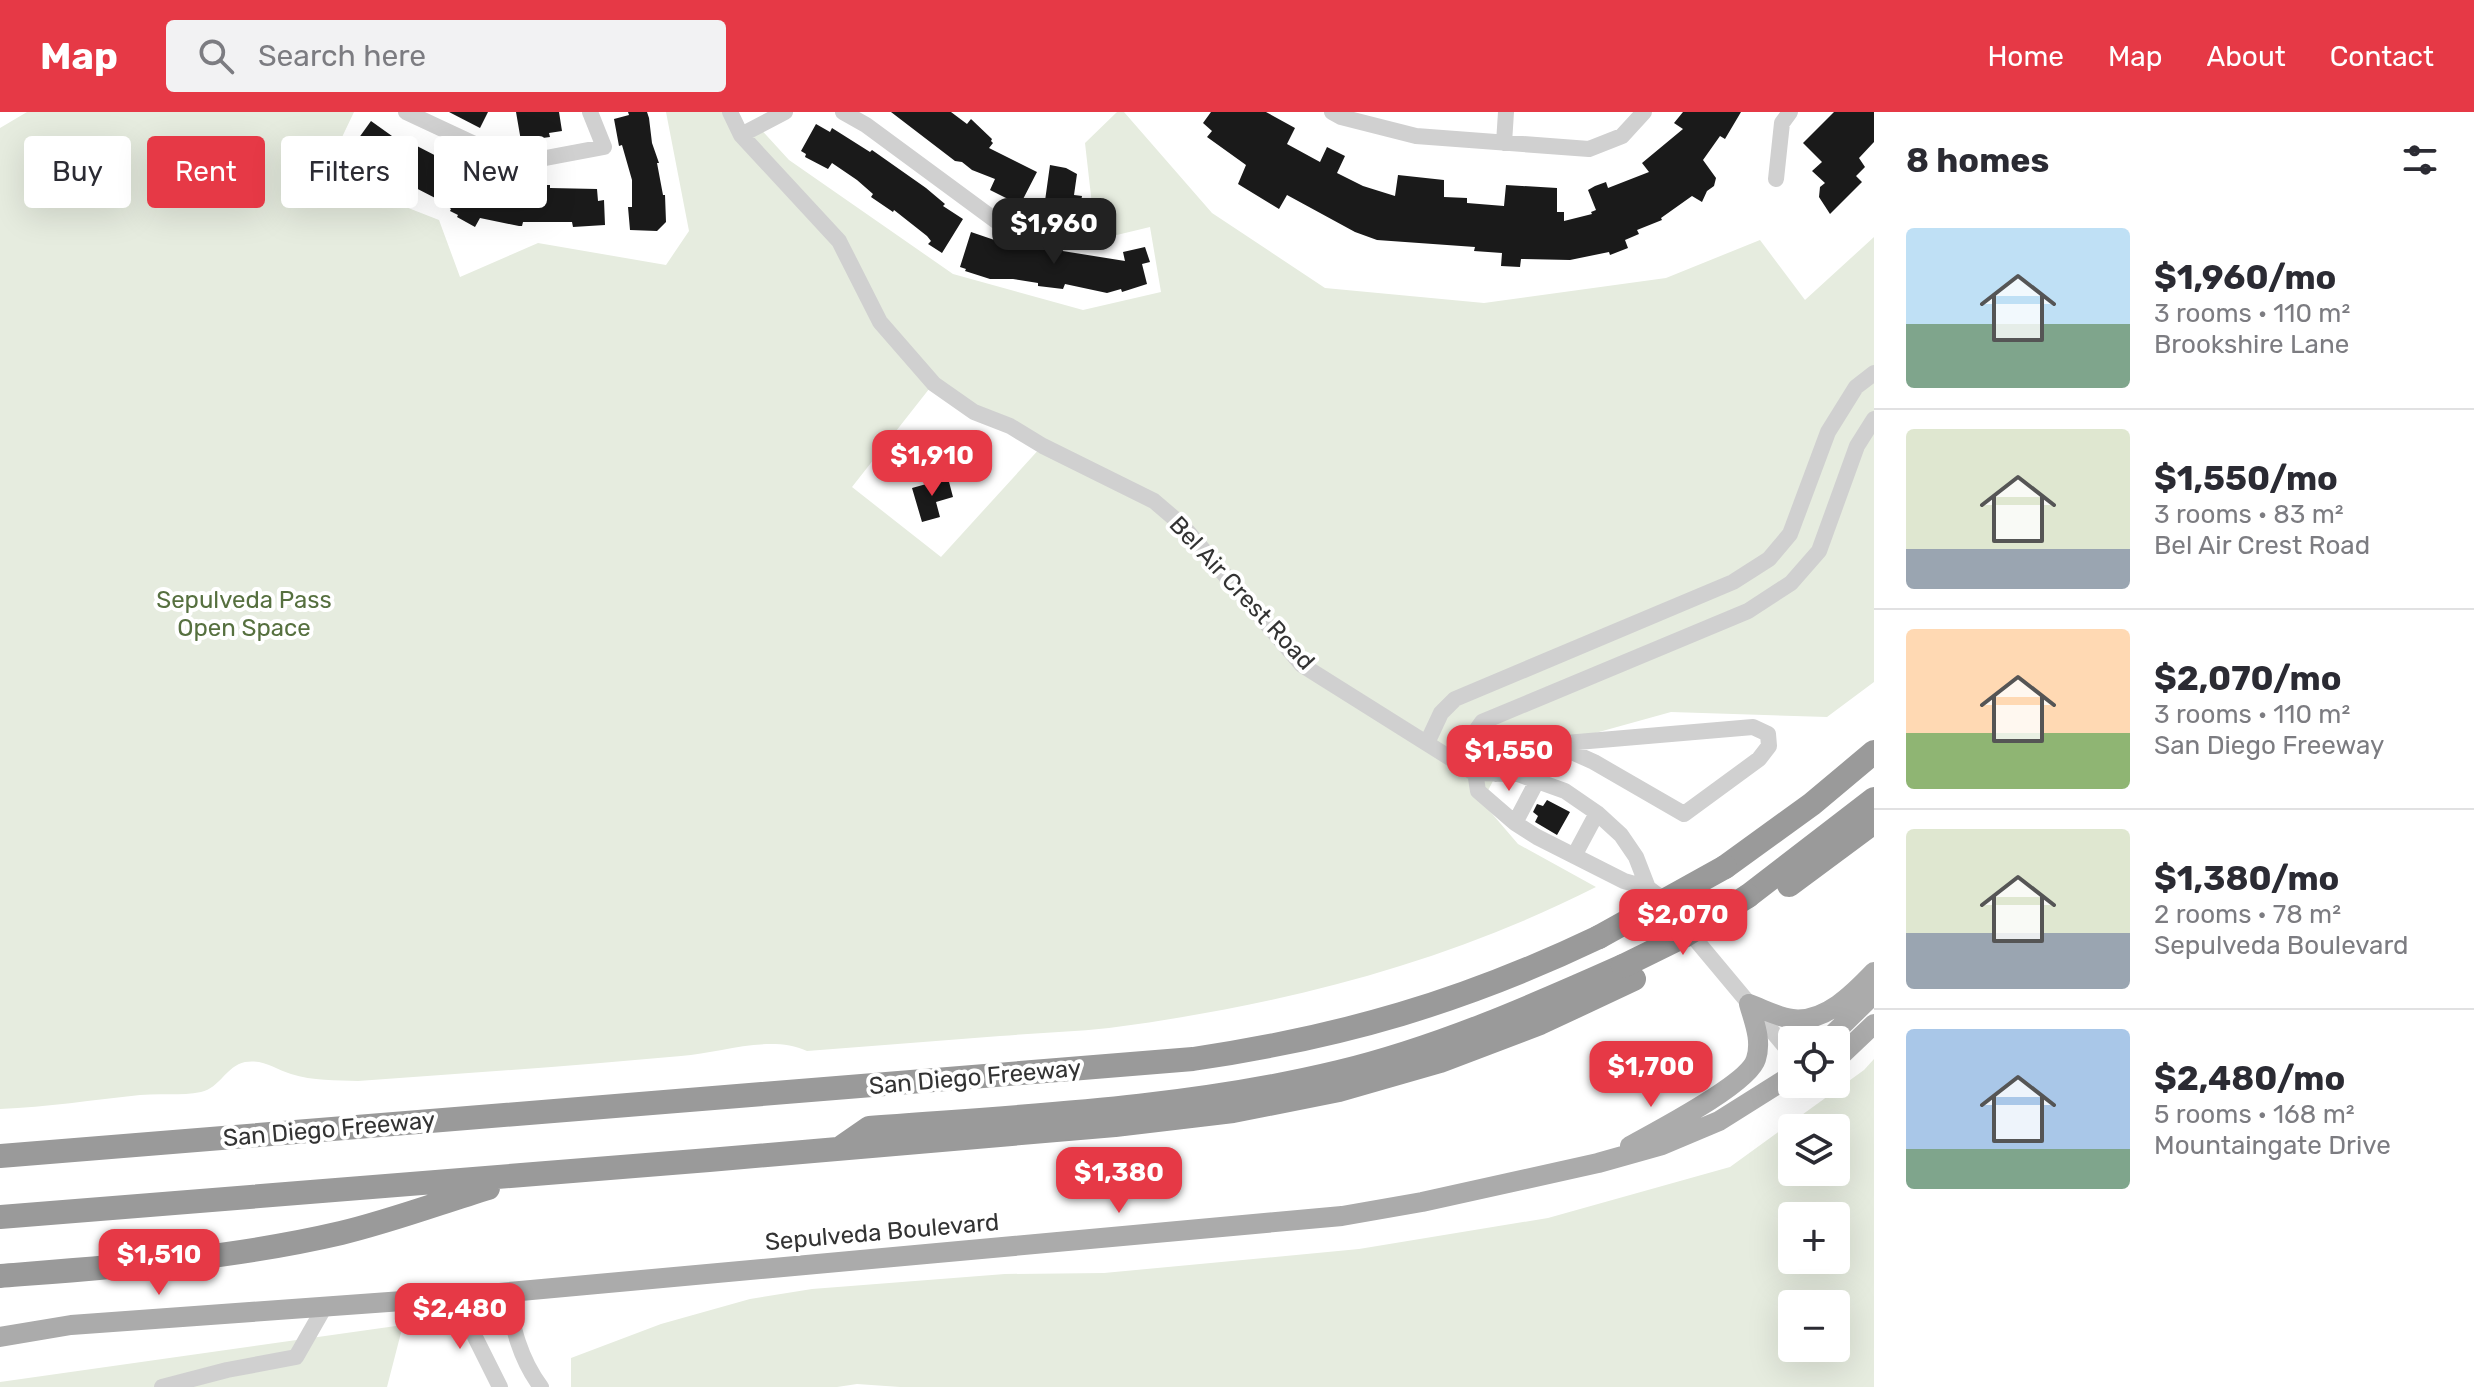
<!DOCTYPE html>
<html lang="en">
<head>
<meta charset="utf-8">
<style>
	:root { --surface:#fff; --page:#f2f2f3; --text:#2b2b33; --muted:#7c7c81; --line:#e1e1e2; --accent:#e63946 }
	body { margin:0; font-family:Rubik,sans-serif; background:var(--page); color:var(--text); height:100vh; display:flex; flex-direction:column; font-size:30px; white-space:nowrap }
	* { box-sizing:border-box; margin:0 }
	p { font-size:26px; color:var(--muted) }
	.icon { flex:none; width:44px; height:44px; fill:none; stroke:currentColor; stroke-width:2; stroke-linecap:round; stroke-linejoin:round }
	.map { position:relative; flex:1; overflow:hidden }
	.side { display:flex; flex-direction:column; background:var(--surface); width:600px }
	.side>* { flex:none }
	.hud { position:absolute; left:24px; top:24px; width:760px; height:72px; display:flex; gap:16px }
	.controls { position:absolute; left:1778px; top:914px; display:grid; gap:16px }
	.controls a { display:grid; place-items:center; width:72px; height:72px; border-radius:8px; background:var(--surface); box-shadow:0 8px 32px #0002; font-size:40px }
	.price { position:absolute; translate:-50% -68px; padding:0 18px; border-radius:16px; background:var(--accent); color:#fff; font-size:26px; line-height:52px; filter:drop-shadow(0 2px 4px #0008) }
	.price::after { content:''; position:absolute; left:50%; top:48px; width:24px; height:18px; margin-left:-12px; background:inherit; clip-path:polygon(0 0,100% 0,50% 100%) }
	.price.on { background:#222; color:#fff }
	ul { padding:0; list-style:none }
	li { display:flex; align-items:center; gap:24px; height:200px; padding:0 32px }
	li+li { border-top:2px solid var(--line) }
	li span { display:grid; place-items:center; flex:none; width:224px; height:160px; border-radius:8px; color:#555 }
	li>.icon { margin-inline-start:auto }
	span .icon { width:96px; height:96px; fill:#fffc; stroke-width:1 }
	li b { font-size:34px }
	h2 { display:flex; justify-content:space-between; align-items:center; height:96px; padding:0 32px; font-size:34px }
	.chip { padding:0 28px; border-radius:8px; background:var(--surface); box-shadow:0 8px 32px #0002; font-size:28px; line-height:72px }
	.chip.on { background:var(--accent); color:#fff }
	header { display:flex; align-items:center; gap:48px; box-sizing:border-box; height:112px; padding:0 40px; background:var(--accent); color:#fff }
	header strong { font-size:38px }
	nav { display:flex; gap:44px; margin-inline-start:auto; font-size:28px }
	.search { width:560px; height:72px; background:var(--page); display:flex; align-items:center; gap:20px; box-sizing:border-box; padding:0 28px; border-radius:8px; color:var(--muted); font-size:30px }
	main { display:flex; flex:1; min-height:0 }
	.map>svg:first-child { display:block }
</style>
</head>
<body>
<header>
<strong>Map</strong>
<div class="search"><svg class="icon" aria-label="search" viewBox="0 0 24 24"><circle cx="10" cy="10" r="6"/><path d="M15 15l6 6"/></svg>Search here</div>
<nav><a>Home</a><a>Map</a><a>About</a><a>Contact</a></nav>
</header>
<main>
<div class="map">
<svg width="1874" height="1275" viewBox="0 0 1874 1275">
	<rect width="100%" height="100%" fill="#fff"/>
	<!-- green -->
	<path fill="#e6ecdf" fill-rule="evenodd" d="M27 0H354L324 63 439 108 460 165 538 131 666 153 689 119 666 0H730L741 22 758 14 789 48 953 162 1083 198 1161 180 1150 115 1096 128 1085 31 1117 0H1124L1212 101 1325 176 1484 191 1666 166 1760 128 1805 188 1874 125V570L1827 605 1671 600 1505 646 1482 690 1518 732 1596 775C1444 852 1278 894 1109 916 1073 920 1037 921 1000 924 936 929 872 934 807 939 770 922 721 941 681 944 574 954 466 961 358 969 336 968 313 969 291 962 275 957 264 947 245 950 226 954 220 976 201 980 181 984 160 981 140 983 93 988 47 995 0 997V16ZM933 272 1042 334 941 445 852 375Z
		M1874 947V1275H900L857 1272 837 1275H571V1246L661 1212 750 1187 812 1177 1005 1162 1104 1161 1359 1137 1548 1106 1730 1055 1864 958ZM1792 1016H1836V1060H1792ZM1836 1104V1148H1792V1104ZM1836 1192V1236H1792V1192Z
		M403 1213 387 1275H0V1270Z"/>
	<!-- building -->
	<path fill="#1a1a1a" d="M449 0H488L480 16Z
		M516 0H559L562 19 549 21 550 25 521 29Z
		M628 0H647L649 6 652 31 659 51H657L663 83H665L666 110 657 119 630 118 628 95H632V68L622 33 619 34 614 7 629 3Z
		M891 0H951L967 12 971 7 992 27 991 29 993 31 989 36 1037 60 1020 93 990 78 995 67 972 58 962 50 955 49Z
		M1211 0H1266L1295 16 1287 32 1320 50 1327 35 1345 44 1337 61 1363 74 1395 84 1398 63 1444 68V85L1467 86V91L1504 94 1506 73 1557 76V100H1564V109L1592 102 1591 100 1596 98 1588 78 1595 74 1606 70 1608 76 1649 60 1642 51 1683 17 1674 11 1683 0H1741L1725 27 1720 24 1703 48 1716 66 1714 74 1707 79 1702 90 1692 84 1661 106 1662 108 1637 118 1639 122 1625 128 1628 136 1610 143 1609 140 1570 148 1521 147 1520 155 1501 154 1502 141 1474 139 1475 135 1377 128 1355 120 1287 83 1279 97 1238 72 1246 53 1207 25 1212 19 1203 11Z
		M1834 0H1874V30L1859 46 1865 55 1856 64 1862 70 1830 102 1819 85 1820 75 1825 71 1812 59 1822 50 1803 31Z
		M371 9 399 29 401 26 415 33 446 49 445 51 456 56 455 60 498 78 499 75 534 80V73H550V76L597 77 598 89 604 88 605 113 573 115 572 110H523L522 114H519L480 106 475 115 457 105 458 103 450 99 451 97 441 89 377 56 375 59 348 41Z
		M816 12 830 20 832 16 870 40 872 38 926 76 945 92 943 94 963 107 942 141 928 132 931 129 927 124 894 98 893 100 871 85 873 82 857 68 832 51 828 57 805 45 806 42 801 39Z
		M1050 53 1066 56 1077 62 1074 83 1082 84 1079 101 1044 96Z
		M971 120 1018 136 1019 132 1125 149 1123 140 1145 135 1150 150 1142 152 1147 172 1122 180 1121 177 1107 181 1065 172 1063 177 1038 174V171L1013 167H990L965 159 966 157 960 155Z
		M948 366 953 385 936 390 940 405 922 410 912 376Z
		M1547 688 1570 700 1557 723 1535 710 1538 704 1533 700 1537 692 1543 694Z"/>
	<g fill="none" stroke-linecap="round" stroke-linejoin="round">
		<!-- minor -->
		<path stroke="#d0d0d0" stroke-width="16" d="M406 0 498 43 535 48 604 35 590 0
			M730 0 741 23 839 129 880 210 934 272 974 300 1010 314 1043 334 1154 389 1182 413 1302 553 1474 661 1518 662 1565 679 1597 701 1621 723 1636 745 1648 776
			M843 0 866 13 999 111 1022 117 1096 128
			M1332 0 1341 5 1416 24 1589 37 1622 24 1644 0
			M741 23 785 0
			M1504 31 1506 0
			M1776 67 1782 11 1790 0
			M1427 631 1441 601 1455 587 1733 470 1769 447 1790 422 1828 320 1856 275 1874 261
			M1496 662 1514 646 1554 632 1594 650 1684 702 1759 647 1769 634 1768 622 1753 615 1554 632
			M1515 711 1537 669
			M1574 744 1597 701
			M1792 943 1660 785 1648 776 1624 769 1537 725 1515 711 1478 679 1470 627 1482 610 1748 499 1791 471 1819 439 1857 334 1874 307
			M506 1180C513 1215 519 1246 541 1275
			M465 1184 475 1225 500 1275
			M162 1275 227 1258 296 1245 324 1196"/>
		<!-- major -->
		<path stroke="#ababab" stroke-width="20" d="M1749 892C1763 897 1778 905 1792 907 1825 911 1854 881 1874 860
			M1827 928 1874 882
			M1836 948 1874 912
			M1630 1034C1655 1020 1749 972 1756 947 1762 928 1754 910 1749 892
			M0 1225 71 1213 444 1186 1342 1104 1422 1090 1598 1051 1662 1033 1719 1009 1792 963"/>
		<!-- highway -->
		<path stroke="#9a9a9a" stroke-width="24" d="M1725 755 1812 692 1874 640
			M1789 773 1874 710
			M1748 784 1874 687
			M843 1034 869 1016C1026 1004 1186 997 1339 960 1438 936 1531 895 1623 854
			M0 1044 1193 947C1342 925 1463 890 1599 825
			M0 1105 709 1048 1115 1013 1233 999 1339 978 1440 949 1540 911 1634 867
			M0 1164C114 1155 230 1147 341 1121 391 1109 439 1091 488 1076"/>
		<!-- highway-bridge -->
		<path stroke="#9a9a9a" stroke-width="24" d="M1599 825 1725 755
			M1623 854 1684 824 1748 784"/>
	</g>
	<g text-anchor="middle" stroke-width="8" stroke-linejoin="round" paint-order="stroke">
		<!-- street labels -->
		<g font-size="24" fill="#333" stroke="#fff">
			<text transform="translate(1242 481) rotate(47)" y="8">Bel Air Crest Road</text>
			<text transform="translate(975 965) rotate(-5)" y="8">San Diego Freeway</text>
			<text transform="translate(329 1017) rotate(-5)" y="8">San Diego Freeway</text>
			<text transform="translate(882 1120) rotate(-5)" y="8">Sepulveda Boulevard</text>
		</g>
		<!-- park labels -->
		<g font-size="24" fill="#56703f" stroke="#fff">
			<text x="244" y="496">Sepulveda Pass<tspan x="244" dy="28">Open Space</tspan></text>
		</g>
	</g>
</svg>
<div class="controls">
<a><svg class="icon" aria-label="locate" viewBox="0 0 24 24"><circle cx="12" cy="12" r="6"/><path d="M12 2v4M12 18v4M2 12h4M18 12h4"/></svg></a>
<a><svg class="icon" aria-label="layers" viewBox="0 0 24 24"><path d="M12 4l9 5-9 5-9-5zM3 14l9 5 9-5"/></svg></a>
<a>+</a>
<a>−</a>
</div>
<b class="price on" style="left:1054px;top:154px">$1,960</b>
<b class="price" style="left:932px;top:386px">$1,910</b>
<b class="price" style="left:1509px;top:681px">$1,550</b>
<b class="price" style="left:1683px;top:845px">$2,070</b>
<b class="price" style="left:1651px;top:997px">$1,700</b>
<b class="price" style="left:1119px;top:1103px">$1,380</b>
<b class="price" style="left:159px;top:1185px">$1,510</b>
<b class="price" style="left:460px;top:1239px">$2,480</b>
<div class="hud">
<a class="chip">Buy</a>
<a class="chip on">Rent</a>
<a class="chip">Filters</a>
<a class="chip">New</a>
</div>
</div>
<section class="side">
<h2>8 homes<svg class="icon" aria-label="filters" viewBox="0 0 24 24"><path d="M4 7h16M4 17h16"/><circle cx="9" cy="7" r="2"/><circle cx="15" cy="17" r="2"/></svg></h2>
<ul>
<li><span style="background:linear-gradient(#bfe0f5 60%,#7fa58c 0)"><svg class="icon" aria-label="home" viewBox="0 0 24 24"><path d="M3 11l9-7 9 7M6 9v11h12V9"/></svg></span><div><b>$1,960/mo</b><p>3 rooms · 110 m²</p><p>Brookshire Lane</p></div></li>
<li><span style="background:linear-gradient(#dfe7d0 75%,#9aa5b1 0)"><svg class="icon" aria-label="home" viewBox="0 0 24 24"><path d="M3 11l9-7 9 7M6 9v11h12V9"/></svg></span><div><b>$1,550/mo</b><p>3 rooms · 83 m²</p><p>Bel Air Crest Road</p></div></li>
<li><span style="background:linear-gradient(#ffd9b3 65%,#8fb573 0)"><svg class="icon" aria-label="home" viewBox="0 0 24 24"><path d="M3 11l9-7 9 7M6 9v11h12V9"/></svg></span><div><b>$2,070/mo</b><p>3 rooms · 110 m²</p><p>San Diego Freeway</p></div></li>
<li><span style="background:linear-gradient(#dfe7d0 65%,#9aa5b1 0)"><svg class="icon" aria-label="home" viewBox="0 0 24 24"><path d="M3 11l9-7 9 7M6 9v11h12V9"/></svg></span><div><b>$1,380/mo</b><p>2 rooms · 78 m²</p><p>Sepulveda Boulevard</p></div></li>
<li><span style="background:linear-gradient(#a9c7e8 75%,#7fa58c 0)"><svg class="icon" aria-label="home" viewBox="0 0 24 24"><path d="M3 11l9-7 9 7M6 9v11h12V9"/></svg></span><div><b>$2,480/mo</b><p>5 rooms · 168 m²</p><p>Mountaingate Drive</p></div></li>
</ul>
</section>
</main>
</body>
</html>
